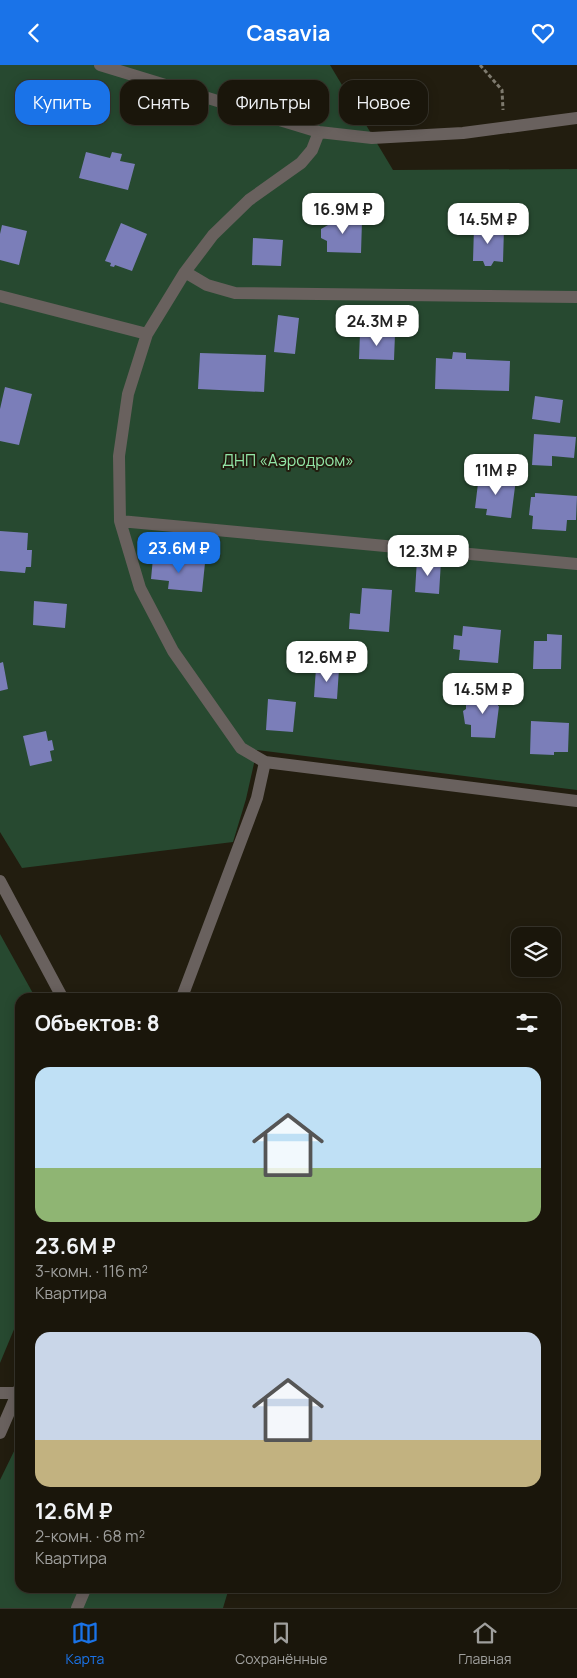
<!DOCTYPE html>
<html lang="ru">
<head>
<meta charset="utf-8">
<style>
	:root { --surface:#1a160b; --page:#272319; --text:#f1f3f6; --muted:#9f9f9d; --line:#38352c; --accent:#1a73e8 }
	body { margin:0; font-family:Manrope,sans-serif; background:var(--page); color:var(--text); height:100vh; display:flex; flex-direction:column; font-size:19px; white-space:nowrap }
	* { box-sizing:border-box; margin:0 }
	p { font-size:16px; color:var(--muted) }
	.icon { flex:none; width:28px; height:28px; fill:none; stroke:currentColor; stroke-width:2; stroke-linecap:round; stroke-linejoin:round }
	.map { position:relative; flex:1; overflow:hidden }
	.sheet { position:absolute; left:15px; top:928px; width:546px; height:600px; display:flex; flex-direction:column; background:var(--surface); border-radius:15px; box-shadow:0 2px 12px #0003,0 0 0 1px var(--line) }
	.sheet>* { flex:none }
	.guide { position:absolute; left:15px; top:15px; width:548px; height:45px; display:flex; gap:10px }
	.tools { position:absolute; left:511px; top:862px; display:grid; gap:10px }
	.tools a { display:grid; place-items:center; width:50px; height:50px; border-radius:10px; background:var(--surface); box-shadow:0 2px 12px #0003,0 0 0 1px var(--line); font-size:25px }
	.price { position:absolute; translate:-50% -42px; padding:0 11px; border-radius:10px; background:#fff; color:#222; font-size:16px; line-height:32px; filter:drop-shadow(0 1px 2px #0008) }
	.price::after { content:''; position:absolute; left:50%; top:30px; width:15px; height:11px; margin-left:-8px; background:inherit; clip-path:polygon(0 0,100% 0,50% 100%) }
	.price.active { background:var(--accent); color:#fff }
	ul { padding:0; list-style:none }
	li { display:grid; align-content:center; gap:10px; height:265px; padding:0 20px }
	li span { display:grid; place-items:center; height:155px; border-radius:15px; color:#555 }
	li>.icon { margin-inline-start:auto }
	span .icon { width:90px; height:90px; fill:#fffc; stroke-width:1 }
	li b { font-size:21px }
	h2 { display:flex; justify-content:space-between; align-items:center; height:60px; padding:0 20px; font-size:21px }
	.chip { padding:0 18px; border-radius:15px; background:var(--surface); box-shadow:0 2px 12px #0003,0 0 0 1px var(--line); font-size:18px; line-height:45px }
	.chip.active { background:var(--accent); color:#fff }
	header { display:flex; justify-content:space-between; align-items:center; height:65px; padding:0 20px; background:var(--accent); color:#fff; font-size:22px; font-weight:700 }
	.dock { display:flex; justify-content:space-around; align-items:center; height:70px; border-top:1px solid var(--line); background:var(--surface); font-size:14px; color:var(--muted) }
	.dock a { display:grid; justify-items:center; gap:2px }
	.dock .active { color:var(--accent) }
	.map>svg:first-child { display:block }
</style>
</head>
<body>
<header><svg class="icon" aria-label="back" viewBox="0 0 24 24"><path d="M15 5l-7 7 7 7"/></svg>Casavia<svg class="icon" aria-label="heart" viewBox="0 0 24 24"><path d="M12 20l-8-8c-3-5 5-10 8-4 3-6 11-1 8 4z"/></svg></header>
<div class="map">
<svg width="577" height="1543" viewBox="0 0 577 1543">
	<rect width="100%" height="100%" fill="#221d0f"/>
	<!-- green -->
	<path fill="#274930" d="M0 0H330L393 105 577 104V725L257 685 246 734 233 777 22 803 0 767Z
		M0 869 35 932H20V1250L0 1298Z
		M20 1374V1522L229 1523 223 1543H0V1415Z"/>
	<!-- building -->
	<path fill="#7b7eb9" d="M86 87 110 93 112 87 122 89 120 96 135 99 128 125 79 113Z
		M328 150 351 151V156H362L361 188 327 187V176L321 173V164L328 160Z
		M121 158 147 169 132 206 115 200 114 202 110 201 111 198 105 196Z
		M2 160 27 166 19 200 0 195V169Z
		M474 162 504 163 503 197 494 196 491 201H485L483 196H473Z
		M253 173 283 175 281 201 252 200Z
		M278 250 299 253 295 289 274 287Z
		M360 268 395 269 394 295 359 294Z
		M453 287 466 288V294L510 296 509 326 435 324 436 293 452 294Z
		M200 288 266 290 264 327 198 324Z
		M5 322 32 329 19 380 0 376V344Z
		M535 331 563 335 560 358 532 354Z
		M534 369 576 372 574 393 552 391V401L532 400Z
		M479 410 516 414 511 453 486 450 487 444 475 443Z
		M535 428 577 431 576 455H567L566 466 532 464 533 451 529 450 531 432H535Z
		M0 466 28 468 27 485H32L31 502H26L25 508 0 506Z
		M153 493 205 498 202 527 168 524 169 516 151 514Z
		M417 494 441 496 439 529 415 527Z
		M362 523 392 525 389 567 349 564 350 548 360 549Z
		M34 536 67 539 65 563 33 560Z
		M463 561 501 565 498 598 459 595 460 585 453 584 454 570 462 571Z
		M547 569 562 570 561 604H533L534 576H547Z
		M3 597 8 624 0 626V598Z
		M316 603 339 604 337 634 314 632Z
		M473 628 498 629V641H499L495 673 471 672V660L465 659 463 646 466 644V639H472Z
		M268 634 296 637 293 667 266 665Z
		M531 656 569 658 568 687H554V690L530 689Z
		M46 666 48 676 52 675 54 685 50 686 52 696 30 701 23 671Z"/>
	<g fill="none" stroke-linecap="round" stroke-linejoin="round">
		<!-- path -->
		<path stroke="#7e7a6e" stroke-width="3" stroke-dasharray="4 2.5" stroke-linecap="butt" d="M480 0 502 25 503 45"/>
		<!-- minor -->
		<path stroke="#69615e" stroke-width="12" d="M100 0 319 67 372 73 463 68 577 53
			M185 207 207 220 235 228 577 232
			M0 231 147 269
			M120 456 577 499
			M265 697 577 736
			M0 816 62 932
			M182 932 257 733 265 697 241 683 173 586 140 523 120 456 119 391 128 329 147 269 185 207 213 170 249 135 301 98 312 85 319 67
			M0 1328H17
			M0 1368 20 1322
			M77 1543 86 1522"/>
	</g>
	<g text-anchor="middle" stroke-width="4" stroke-linejoin="round" paint-order="stroke">
		<!-- park labels -->
		<g font-size="16" fill="#92e5a6" stroke="#221d0f">
			<text x="288" y="401">ДНП «Аэродром»</text>
		</g>
	</g>
</svg>
<div class="tools">
<a><svg class="icon" aria-label="layers" viewBox="0 0 24 24"><path d="M12 4l9 5-9 5-9-5zM3 14l9 5 9-5"/></svg></a>
</div>
<b class="price" style="left:343px;top:170px">16.9M ₽</b>
<b class="price" style="left:488px;top:180px">14.5M ₽</b>
<b class="price" style="left:377px;top:282px">24.3M ₽</b>
<b class="price" style="left:496px;top:431px">11M ₽</b>
<b class="price active" style="left:179px;top:509px">23.6M ₽</b>
<b class="price" style="left:428px;top:512px">12.3M ₽</b>
<b class="price" style="left:327px;top:618px">12.6M ₽</b>
<b class="price" style="left:483px;top:650px">14.5M ₽</b>
<div class="guide">
<a class="chip active">Купить</a>
<a class="chip">Снять</a>
<a class="chip">Фильтры</a>
<a class="chip">Новое</a>
</div>
<section class="sheet">
<h2>Объектов: 8<svg class="icon" aria-label="filters" viewBox="0 0 24 24"><path d="M4 7h16M4 17h16"/><circle cx="9" cy="7" r="2"/><circle cx="15" cy="17" r="2"/></svg></h2>
<ul>
<li><span style="background:linear-gradient(#bfe0f5 65%,#8fb573 0)"><svg class="icon" aria-label="home" viewBox="0 0 24 24"><path d="M3 11l9-7 9 7M6 9v11h12V9"/></svg></span><div><b>23.6M ₽</b><p>3-комн. · 116 m²</p><p>Квартира</p></div></li>
<li><span style="background:linear-gradient(#c9d6e8 70%,#c2b280 0)"><svg class="icon" aria-label="home" viewBox="0 0 24 24"><path d="M3 11l9-7 9 7M6 9v11h12V9"/></svg></span><div><b>12.6M ₽</b><p>2-комн. · 68 m²</p><p>Квартира</p></div></li>
</ul>
</section>
</div>
<nav class="dock">
<a class="active"><svg class="icon" aria-label="map" viewBox="0 0 24 24"><path d="M3 6l6-2 6 2 6-2v14l-6 2-6-2-6 2zM9 4v14M15 6v14"/></svg>Карта</a>
<a><svg class="icon" aria-label="saved" viewBox="0 0 24 24"><path d="M7 4h10v16l-5-4-5 4z"/></svg>Сохранённые</a>
<a><svg class="icon" aria-label="home" viewBox="0 0 24 24"><path d="M3 11l9-7 9 7M6 9v11h12V9"/></svg>Главная</a>
</nav>
</body>
</html>
